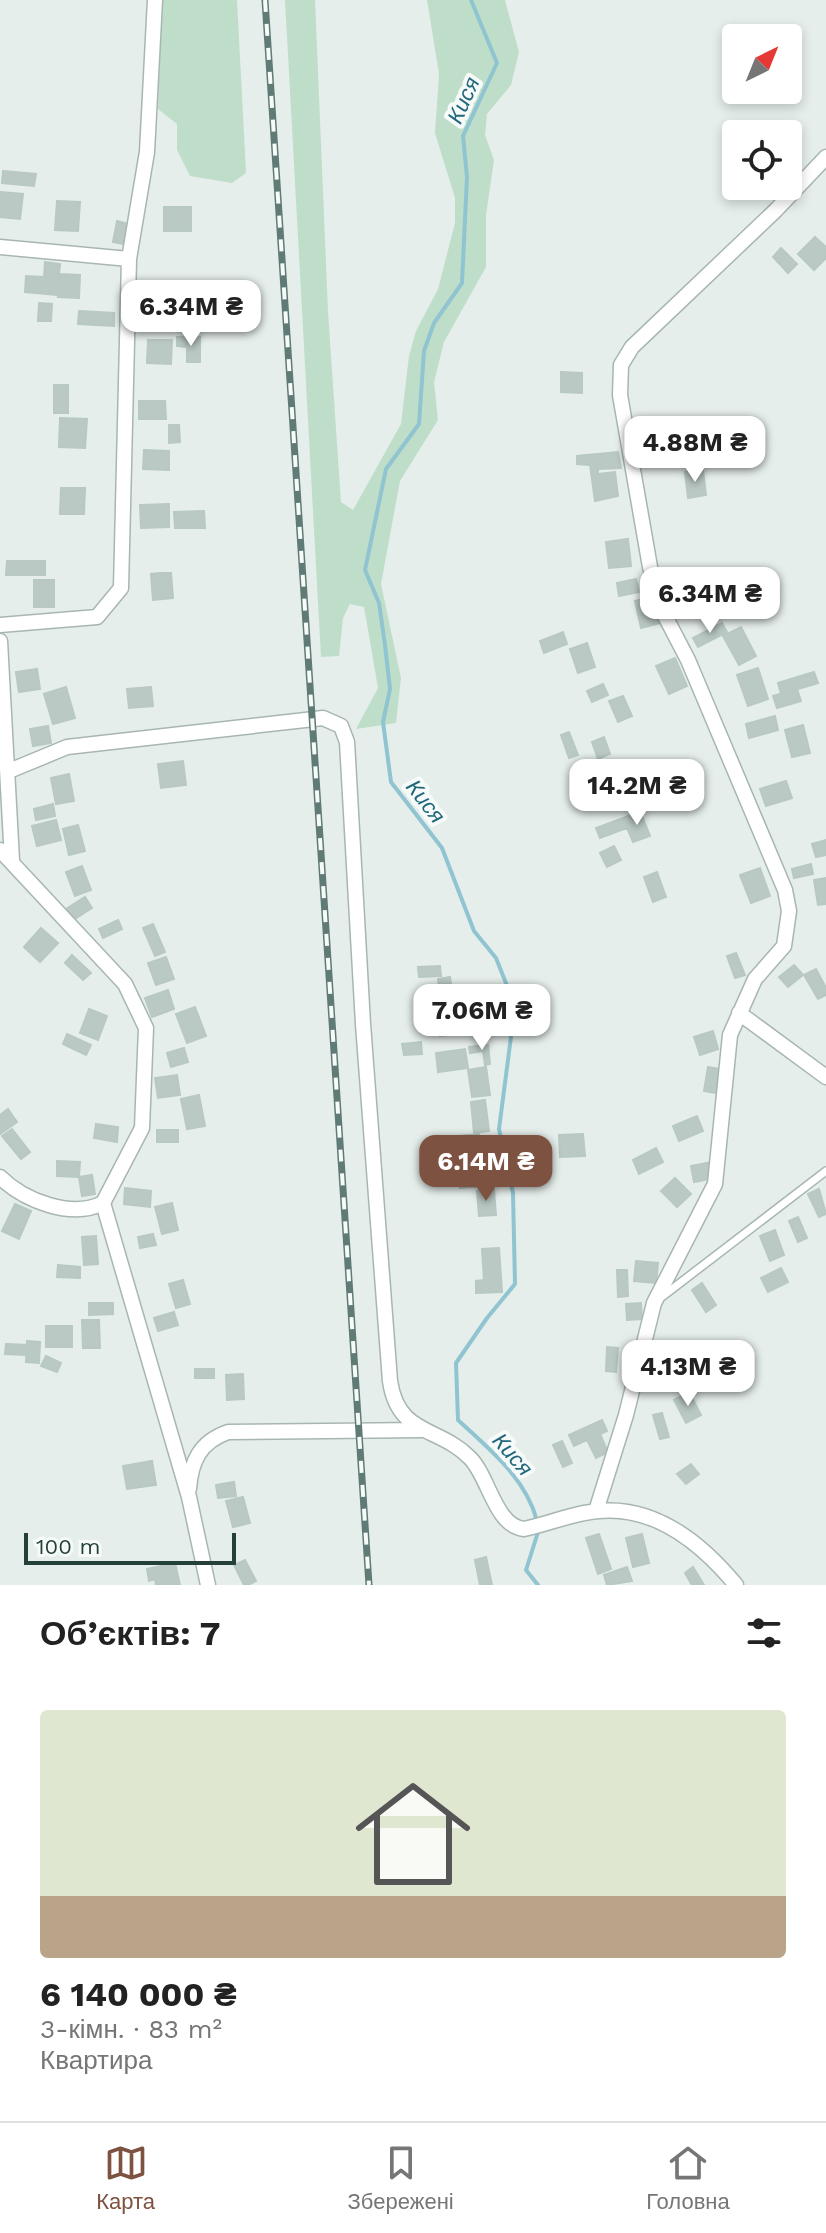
<!DOCTYPE html>
<html lang="uk">
<head>
<meta charset="utf-8">
<style>
	:root { --surface:#fff; --page:#f6f6f6; --text:#222; --muted:#767676; --line:#e0e0e0; --accent:#7e5240 }
	body { margin:0; font-family:"Work Sans",sans-serif; background:var(--page); color:var(--text); height:100vh; display:flex; flex-direction:column; font-size:30px; white-space:nowrap }
	* { box-sizing:border-box; margin:0 }
	p { font-size:26px; color:var(--muted) }
	.icon { flex:none; width:44px; height:44px; fill:none; stroke:currentColor; stroke-width:2; stroke-linecap:round; stroke-linejoin:round }
	.map { position:relative; height:1585px; overflow:hidden }
	.sheet { display:flex; flex-direction:column; background:var(--surface); flex:1 }
	.sheet>* { flex:none }
	.needle { width:52px; rotate:43deg }
	.controls { position:absolute; left:722px; top:24px; display:grid; gap:16px }
	.controls a { display:grid; place-items:center; width:80px; height:80px; border-radius:8px; background:var(--surface); box-shadow:0 4px 12px #0003; font-size:40px }
	.scale { position:absolute; left:24px; bottom:20px; width:212px; box-sizing:border-box; padding-left:8px; border:4px solid #25403a; border-top:0; font-size:22px; line-height:28px; white-space:nowrap; color:#25403a; -webkit-text-stroke:6px #f6faf8; paint-order:stroke }
	.price { position:absolute; translate:-50% -68px; padding:0 18px; border-radius:16px; background:#fff; color:#222; font-size:26px; line-height:52px; filter:drop-shadow(0 2px 4px #0008) }
	.price::after { content:''; position:absolute; left:50%; top:48px; width:24px; height:18px; margin-left:-12px; background:inherit; clip-path:polygon(0 0,100% 0,50% 100%) }
	.price.selected { background:var(--accent); color:#fff }
	ul { padding:0; list-style:none }
	li { display:grid; align-content:center; gap:16px; height:424px; padding:0 40px }
	li span { display:grid; place-items:center; height:248px; border-radius:8px; color:#555 }
	li>.icon { margin-inline-start:auto }
	span .icon { width:144px; height:144px; fill:#fffc; stroke-width:1 }
	li b { font-size:34px }
	h2 { display:flex; justify-content:space-between; align-items:center; height:96px; padding:0 40px; font-size:34px }
	.tab-bar { display:flex; justify-content:space-around; align-items:center; height:112px; border-top:2px solid var(--line); background:var(--surface); font-size:22px; color:var(--muted) }
	.tab-bar a { display:grid; justify-items:center; gap:4px }
	.tab-bar .selected { color:var(--accent) }
	.map>svg:first-child { display:block }
</style>
</head>
<body>
<div class="map">
<svg width="826" height="1585" viewBox="0 0 826 1585">
	<rect width="100%" height="100%" fill="#e5eeeb"/>
	<!-- green -->
	<path fill="#bfdec9" d="M162 0H237L246 173 232 183 190 176 177 150V124L158 109Z
		M285 0H315L328 312 341 502 353 510 401 424 409 356 416 331 438 289 455 223V198L435 133 439 74 427 0H505L519 52 511 85 487 114 485 135 494 160 486 215V267L444 342 434 382 438 420 400 481 381 584 401 678 396 723 356 729 378 688 364 607 350 604 343 618 339 656 321 657Z"/>
	<g fill="none" stroke-linecap="round" stroke-linejoin="round">
		<!-- stream -->
		<path stroke="#90c4d1" stroke-width="4" d="M471 0 497 63 463 136 467 177 462 283 434 323 424 351 419 424 386 469 365 570 379 603 385 645 390 689 383 722 391 782 442 848 474 931 496 958 515 1006 499 1129 513 1193 515 1284 487 1318 456 1363 458 1420C489 1449 526 1478 537 1521
			M538 1585 526 1570 539 1529"/>
	</g>
	<!-- building -->
	<path fill="#bbc9c4" stroke="#b8c8c2" stroke-width="2" d="M3 171 36 174 34 186 2 183Z
		M0 192 23 194 20 219 0 217Z
		M57 201 80 202 78 231 55 230Z
		M164 207H191V231H164Z
		M117 221 128 224 124 244 113 242Z
		M815 237 826 247V258L814 270 798 254Z
		M781 248 797 264 788 273 773 257Z
		M45 262 60 264 57 295 25 292 26 276 44 277Z
		M60 274 80 275 79 298 58 297Z
		M174 300H189V329L173 328Z
		M39 303 52 304 51 321H38Z
		M79 311 114 313V326L78 324Z
		M177 337H200V362H187V347L177 346Z
		M148 340H172L171 364 147 363Z
		M561 372 582 373V393L561 392Z
		M54 385H68V413H54Z
		M139 401H165L166 419H139Z
		M60 418 87 419 85 448 59 447Z
		M169 425H179L180 442 169 443Z
		M144 450 169 451V470L143 469Z
		M618 452 621 468 598 469V474L615 472 618 496 595 501 590 465 577 464V456Z
		M703 470 706 495 688 498 685 472Z
		M61 488H85L84 514H60Z
		M169 504V527L141 528 140 505Z
		M204 511 205 528H175L174 512Z
		M628 539 631 566 609 568 606 542Z
		M7 561H45V575H6Z
		M706 572 708 584 689 588 687 576Z
		M160 573H171L173 598 153 600 151 574Z
		M734 578 740 612 717 615 711 582Z
		M636 579 639 592 619 596 617 583Z
		M34 580H54V607H34Z
		M654 596 660 623 641 628 635 601Z
		M722 623 727 632 698 647 693 638Z
		M741 627 756 656 739 665 723 636Z
		M563 632 567 644 544 653 540 641Z
		M587 643 595 667 578 673 570 649Z
		M675 658 687 686 669 694 656 666Z
		M758 668 768 699 748 706 737 675Z
		M37 669 40 689 19 692 16 672Z
		M814 672 818 683 781 694 778 683Z
		M603 684 608 695 592 702 587 691Z
		M66 687 75 718 53 724 44 694Z
		M151 687 153 706 129 708 127 689Z
		M797 689 801 701 777 708 773 696Z
		M623 696 632 716 618 722 609 701Z
		M775 716 778 730 749 738 746 724Z
		M803 725 810 753 792 757 785 730Z
		M48 726 51 743 33 746 30 729Z
		M569 732 578 755 569 758 561 735Z
		M604 737 610 754 598 759 592 742Z
		M183 761 186 785 161 788 158 764Z
		M595 771 604 794 585 801 577 778Z
		M69 774 74 801 56 804 51 778Z
		M786 781 792 798 766 806 760 789Z
		M625 782 632 803 623 807 615 785Z
		M53 804 55 816 36 820 34 809Z
		M640 811 650 836 633 842 623 818Z
		M623 818 627 828 600 838 596 828Z
		M56 820 61 840 37 846 32 826Z
		M78 825 85 851 69 855 63 829Z
		M826 840V855L816 857 812 844Z
		M614 846 621 860 607 867 600 853Z
		M811 864 813 874 794 878 792 869Z
		M82 866 91 890 75 896 66 872Z
		M760 868 770 896 751 903 740 875Z
		M657 872 666 897 653 902 644 877Z
		M826 878V904L818 905 814 880Z
		M85 897 92 908 73 920 66 909Z
		M118 920 122 929 103 938 99 929Z
		M153 924 165 952 155 956 143 928Z
		M41 928 58 943 40 962 24 947Z
		M736 953 745 975 735 978 727 956Z
		M72 955 91 973 83 980 65 963Z
		M166 957 174 979 156 985 148 963Z
		M794 965 803 975 788 987 779 977Z
		M440 966 441 976 419 977 418 967Z
		M816 969 826 988V995L818 999 804 975Z
		M450 977 453 1000 441 1002 438 979Z
		M168 990 174 1009 152 1017 145 998Z
		M453 1006 457 1034 440 1036 436 1009Z
		M195 1007 206 1036 187 1043 176 1014Z
		M89 1009 107 1016 98 1040 80 1033Z
		M713 1031 718 1049 700 1055 694 1037Z
		M67 1034 91 1045 86 1055 63 1044Z
		M421 1042 422 1054 404 1055 402 1044Z
		M488 1045 490 1064 485 1065 483 1051 470 1053 469 1047Z
		M184 1048 188 1062 171 1067 167 1053Z
		M465 1049 468 1068 438 1072 436 1053Z
		M486 1067 490 1095 472 1097 468 1070Z
		M708 1067 720 1069 716 1093 704 1091Z
		M177 1075 180 1095 158 1098 155 1078Z
		M199 1095 205 1126 187 1129 181 1099Z
		M485 1100 489 1131 474 1133 471 1102Z
		M8 1109 17 1122 0 1134V1115Z
		M697 1116 703 1131 679 1141 673 1126Z
		M96 1124 118 1127 117 1142 94 1138Z
		M12 1129 30 1152 21 1159 2 1136Z
		M157 1130H178V1142H157Z
		M479 1134V1144L459 1145V1136Z
		M583 1134 585 1156 560 1157 559 1135Z
		M656 1148 663 1162 639 1174 633 1160Z
		M57 1161 80 1162 79 1177 57 1176Z
		M712 1162 715 1178 694 1182 691 1166Z
		M485 1172 486 1186 460 1188 459 1174Z
		M92 1175 95 1194 82 1196 79 1177Z
		M675 1178 691 1194 677 1207 661 1191Z
		M125 1188 151 1191 150 1207 124 1204Z
		M819 1189 826 1214 819 1217 808 1194Z
		M494 1190 496 1215 479 1216 477 1191Z
		M172 1203 178 1230 162 1234 155 1207Z
		M15 1204 31 1211 19 1239 2 1231Z
		M798 1217 807 1238 798 1242 789 1221Z
		M775 1230 784 1255 770 1261 760 1236Z
		M153 1234 156 1245 140 1248 138 1237Z
		M96 1236 98 1264 84 1265 82 1237Z
		M499 1248 502 1292 476 1293V1281L484 1280 482 1249Z
		M636 1261 658 1263 656 1283 634 1281Z
		M58 1265 80 1267V1278L57 1277Z
		M781 1268 788 1282 768 1292 761 1278Z
		M617 1270H627L628 1296 618 1297Z
		M183 1280 190 1304 176 1308 169 1284Z
		M702 1283 716 1305 706 1312 692 1290Z
		M89 1303H113V1314L89 1315Z
		M641 1303 642 1319 627 1320 626 1304Z
		M174 1312 178 1325 158 1331 154 1318Z
		M82 1320H99L100 1348H83Z
		M46 1326H72V1347H46Z
		M27 1341 40 1342 39 1363 26 1362Z
		M6 1344 27 1345 26 1355 5 1354Z
		M607 1347 618 1348 616 1372 606 1371Z
		M46 1356 61 1363 57 1372 41 1366Z
		M195 1369H214V1378H195Z
		M243 1374 244 1399 227 1400 226 1375Z
		M689 1392 701 1415 686 1423 674 1400Z
		M662 1413 669 1437 660 1439 653 1415Z
		M602 1420 607 1431 574 1446 569 1435Z
		M600 1434 608 1452 596 1458 587 1440Z
		M562 1441 572 1463 563 1467 553 1445Z
		M152 1461 156 1485 127 1489 123 1466Z
		M691 1464 699 1474 686 1484 677 1474Z
		M234 1482 236 1496 218 1498 216 1485Z
		M243 1497 250 1523 233 1527 226 1501Z
		M599 1534 611 1569 598 1574 586 1538Z
		M642 1534 649 1563 633 1567 626 1538Z
		M486 1557 492 1585H480L475 1560Z
		M245 1560 256 1581 248 1585H244L234 1565Z
		M175 1563 180 1585H156L155 1579 149 1581 147 1569Z
		M627 1567 632 1581 607 1585 604 1575Z
		M693 1567 704 1585H692L685 1573Z"/>
	<g fill="none" stroke-linecap="round" stroke-linejoin="round">
		<!-- service casing -->
		<g stroke="#a8b6b2" stroke-width="10">
			<path id="service" d="M663 1296 826 1171"/>
		</g>
		<!-- minor casing -->
		<g stroke="#a8b6b2" stroke-width="17">
			<path id="minor" d="M0 247 129 259
				M0 625 97 617 121 588 129 259 147 152 155 0
				M0 641 12 860
				M9 771 67 747 323 718 341 726 347 742 363 1024 390 1381C398 1436 439 1426 470 1458 489 1477 495 1526 524 1529 548 1524 573 1513 598 1511 655 1505 702 1544 736 1585
				M0 850 125 984 146 1028 142 1128 103 1203 189 1497 208 1585
				M739 1013 826 1077
				M0 1177C24 1201 72 1219 103 1203
				M189 1489C191 1461 200 1442 228 1432L421 1430
				M596 1511 626 1415 654 1303 715 1184 730 1035 755 979 784 946 789 911 785 890 688 660 663 612 650 567 620 395 621 365 632 347 776 210 826 157"/>
		</g>
		<!-- service -->
		<use href="#service" stroke="#fff" stroke-width="7"/>
		<!-- minor -->
		<use href="#minor" stroke="#fff" stroke-width="14"/>
		<!-- rail casing -->
		<g stroke="#607b75" stroke-width="7">
			<path id="rail" d="M265 0 369 1585"/>
		</g>
		<!-- rail -->
		<use href="#rail" stroke="#f6faf8" stroke-width="4" stroke-dasharray="12" stroke-linecap="butt"/>
	</g>
	<g text-anchor="middle" stroke-width="8" stroke-linejoin="round" paint-order="stroke">
		<!-- water labels -->
		<g font-size="22" font-style="italic" fill="#20677b" stroke="#f6faf8">
			<text transform="translate(463 100) rotate(-66)" y="8">Кися</text>
			<text transform="translate(426 801) rotate(52)" y="8">Кися</text>
			<text transform="translate(513 1454) rotate(49)" y="8">Кися</text>
		</g>
	</g>
</svg>
<div class="controls">
<a><svg class="needle" viewBox="-14 -14 28 28"><path d="M0-13l5 13h-10z" fill="#e53935"/><path d="M0 13l5-13h-10z" fill="#767676"/></svg></a>
<a><svg class="icon" aria-label="locate" viewBox="0 0 24 24"><circle cx="12" cy="12" r="6"/><path d="M12 2v4M12 18v4M2 12h4M18 12h4"/></svg></a>
</div>
<div class="scale">100 m</div>
<b class="price" style="left:191px;top:348px">6.34M ₴</b>
<b class="price" style="left:695px;top:484px">4.88M ₴</b>
<b class="price" style="left:710px;top:635px">6.34M ₴</b>
<b class="price" style="left:637px;top:827px">14.2M ₴</b>
<b class="price" style="left:482px;top:1052px">7.06M ₴</b>
<b class="price selected" style="left:486px;top:1203px">6.14M ₴</b>
<b class="price" style="left:688px;top:1408px">4.13M ₴</b>
</div>
<section class="sheet">
<h2>Об’єктів: 7<svg class="icon" aria-label="filters" viewBox="0 0 24 24"><path d="M4 7h16M4 17h16"/><circle cx="9" cy="7" r="2"/><circle cx="15" cy="17" r="2"/></svg></h2>
<ul>
<li><span style="background:linear-gradient(#dfe7d0 75%,#b9a48a 0)"><svg class="icon" aria-label="home" viewBox="0 0 24 24"><path d="M3 11l9-7 9 7M6 9v11h12V9"/></svg></span><div><b>6 140 000 ₴</b><p>3-кімн. · 83 m²</p><p>Квартира</p></div></li>
</ul>
</section>
<nav class="tab-bar">
<a class="selected"><svg class="icon" aria-label="map" viewBox="0 0 24 24"><path d="M3 6l6-2 6 2 6-2v14l-6 2-6-2-6 2zM9 4v14M15 6v14"/></svg>Карта</a>
<a><svg class="icon" aria-label="saved" viewBox="0 0 24 24"><path d="M7 4h10v16l-5-4-5 4z"/></svg>Збережені</a>
<a><svg class="icon" aria-label="home" viewBox="0 0 24 24"><path d="M3 11l9-7 9 7M6 9v11h12V9"/></svg>Головна</a>
</nav>
</body>
</html>
